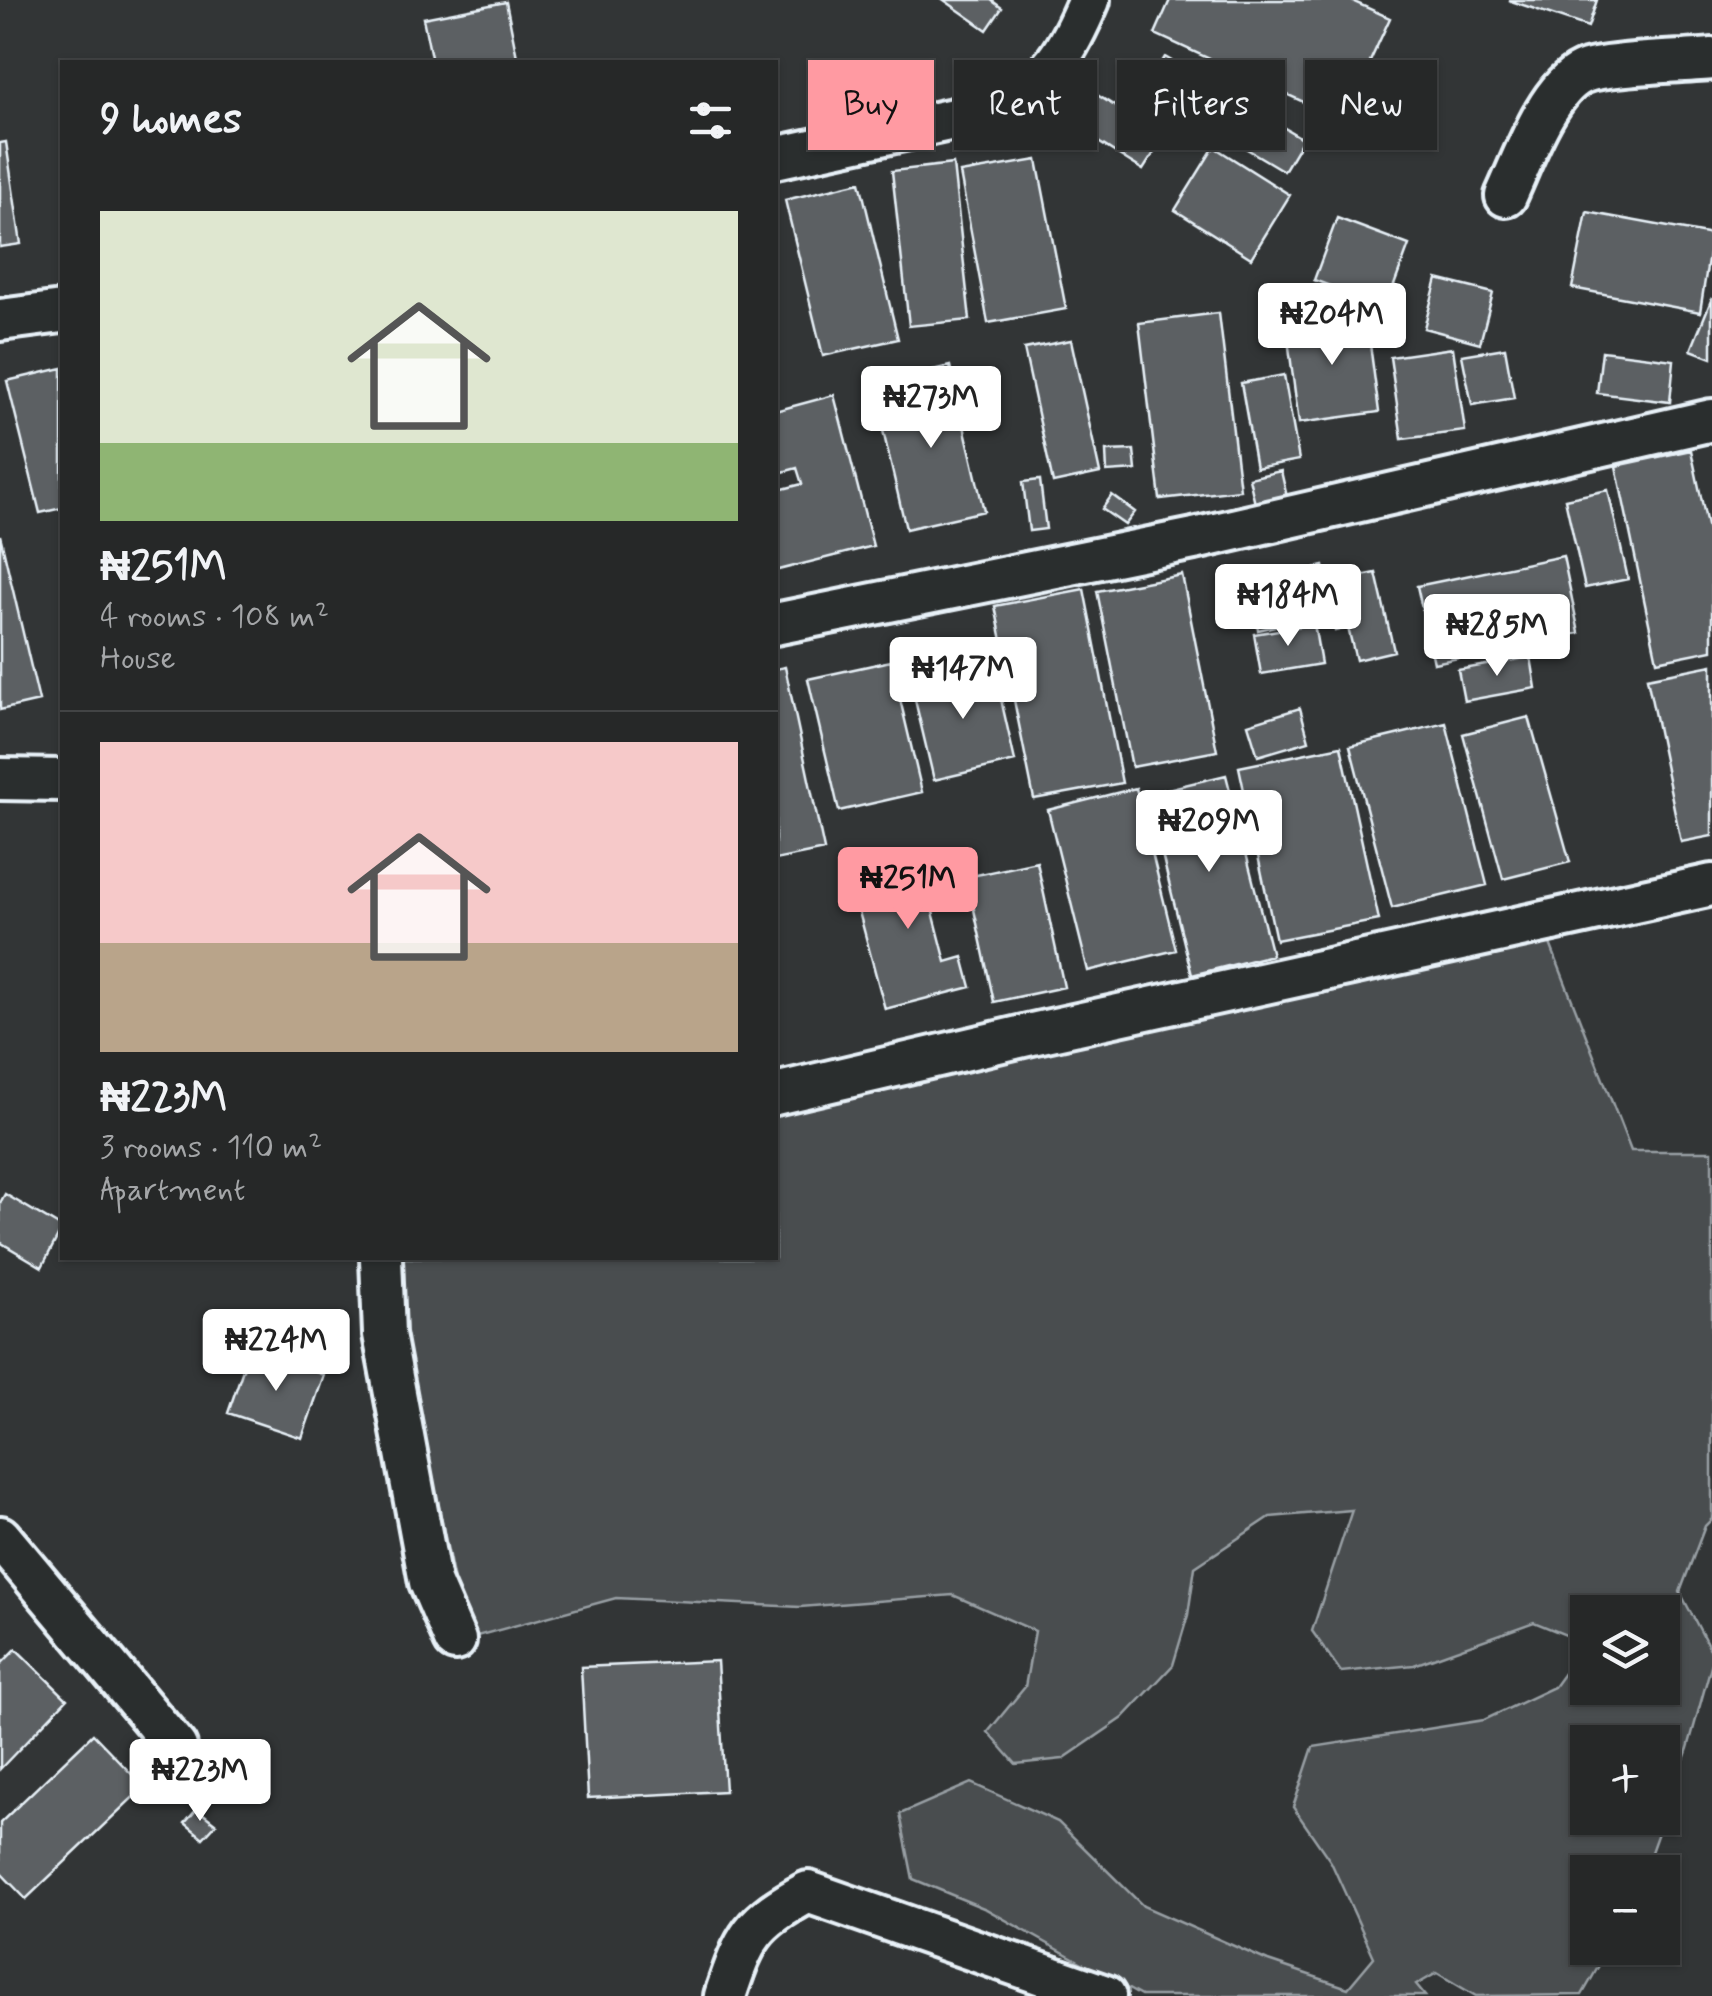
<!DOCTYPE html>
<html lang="en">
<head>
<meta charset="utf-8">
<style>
	:root { --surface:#262828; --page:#2e3030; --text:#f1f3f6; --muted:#a4a6a8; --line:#424445; --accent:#ff9aa2 }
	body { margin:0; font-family:Mynerve,sans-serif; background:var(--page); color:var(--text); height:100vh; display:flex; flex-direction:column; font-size:38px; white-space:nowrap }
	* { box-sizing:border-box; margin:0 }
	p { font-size:32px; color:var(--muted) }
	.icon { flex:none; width:55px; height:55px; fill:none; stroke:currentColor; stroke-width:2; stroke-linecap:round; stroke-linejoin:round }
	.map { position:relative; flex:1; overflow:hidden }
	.sheet { position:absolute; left:60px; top:60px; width:718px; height:1200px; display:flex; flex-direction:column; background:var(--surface); border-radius:0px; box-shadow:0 2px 8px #0004,0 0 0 2px var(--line) }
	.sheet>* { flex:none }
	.guide { position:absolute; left:808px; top:60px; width:752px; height:90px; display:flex; gap:20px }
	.fabs { position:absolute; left:1570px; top:1595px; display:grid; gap:20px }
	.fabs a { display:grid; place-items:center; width:110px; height:110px; border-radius:0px; background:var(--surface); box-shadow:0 2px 8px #0004,0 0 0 2px var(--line); font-size:50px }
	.price { position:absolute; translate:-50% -85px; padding:0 22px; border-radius:10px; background:#fff; color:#222; font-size:32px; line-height:65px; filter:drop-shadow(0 2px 5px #0008) }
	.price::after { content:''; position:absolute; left:50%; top:60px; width:30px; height:22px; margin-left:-15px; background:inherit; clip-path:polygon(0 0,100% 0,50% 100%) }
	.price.on { background:var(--accent); color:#111 }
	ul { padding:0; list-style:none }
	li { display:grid; align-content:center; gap:20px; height:530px; padding:0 40px }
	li+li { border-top:2px solid var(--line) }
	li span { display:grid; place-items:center; height:310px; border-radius:0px; color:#555 }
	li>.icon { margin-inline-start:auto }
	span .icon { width:180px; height:180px; fill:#fffc; stroke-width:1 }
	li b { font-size:42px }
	h2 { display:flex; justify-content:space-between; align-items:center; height:120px; padding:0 40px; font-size:42px }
	.tag { padding:0 35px; border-radius:0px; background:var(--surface); box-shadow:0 2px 8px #0004,0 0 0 2px var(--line); font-size:35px; line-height:90px }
	.tag.on { background:var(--accent); color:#111 }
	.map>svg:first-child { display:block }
</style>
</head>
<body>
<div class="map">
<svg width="1712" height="1996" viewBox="0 0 1712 1996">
	<rect width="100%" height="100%" fill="#323536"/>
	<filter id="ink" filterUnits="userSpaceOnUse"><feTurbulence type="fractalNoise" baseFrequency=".01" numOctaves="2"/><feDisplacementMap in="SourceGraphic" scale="20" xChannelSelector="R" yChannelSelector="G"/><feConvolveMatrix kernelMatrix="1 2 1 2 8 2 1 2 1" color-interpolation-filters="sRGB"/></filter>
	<g filter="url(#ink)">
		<!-- green -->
		<path fill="#494d4f" stroke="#989fa4" stroke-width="2.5" fill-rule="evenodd" d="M1542 923 1631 1151H1712V1519L1705 1526 1680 1592 1712 1653V1662L1688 1748 1644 1872H1588V1948H1609L1582 1995 1476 1996 1437 1973 1416 1985 1425 1996H1141L986 1909 913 1879 900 1814 971 1783 1058 1822 1143 1906 1268 1961 1348 1988 1374 1957 1331 1862 1293 1807 1313 1747 1484 1720 1554 1687 1586 1643 1534 1622 1414 1665 1341 1672 1312 1631 1352 1510 1270 1517 1195 1567 1188 1615 1173 1665 1123 1718 1063 1759 1016 1764 988 1732 1025 1687 1035 1631 953 1595 800 1607 616 1598 466 1639 388 1258H775V1097ZM1588 1612H1662V1688H1588ZM1588 1742H1662V1818H1588Z"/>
		<!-- building -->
		<path fill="#5c6063" stroke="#e8f1f8" stroke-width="2.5" d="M944 0H991L1002 8 987 30Z
			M1170 0H1350L1390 18 1343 120 1155 34Z
			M1508 0H1597L1588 27Z
			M506 2 518 62H432L423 18Z
			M1165 57 1303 139 1284 171 1146 89Z
			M1094 93 1164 137 1143 170 1073 126Z
			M6 142 21 244 0 247V143Z
			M1214 147 1290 195 1251 258 1175 210Z
			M1037 160 1066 309 988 323 960 173Z
			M953 164 970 320 909 326 892 171Z
			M860 182 898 339 823 356 785 200Z
			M1587 212 1712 235 1700 312 1572 288Z
			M1337 218 1409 245 1386 307 1314 280Z
			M1437 279 1493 293 1480 343 1424 328Z
			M1712 298V358L1691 350Z
			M1219 313 1240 490 1160 499 1139 323Z
			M1366 314 1379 412 1299 423 1286 324Z
			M1071 340 1100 473 1053 483 1024 349Z
			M1453 348 1465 431 1402 439 1390 357Z
			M1505 348 1514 398 1472 405 1462 355Z
			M1602 351 1674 360 1670 402 1597 393Z
			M950 366 984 511 906 529 881 422 902 417 893 379Z
			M62 368V508L40 513 7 381Z
			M1284 375 1299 460 1256 468 1241 383Z
			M834 395 873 546 775 571V491L802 484 797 468 775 474V411Z
			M1134 450 1136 470 1107 472 1106 451Z
			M1691 450 1712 549V650L1657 661 1616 466Z
			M1281 471 1287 497 1255 504 1249 478Z
			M1040 480 1046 529 1029 531 1023 482Z
			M1608 490 1628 579 1585 588 1565 499Z
			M1112 495 1135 512 1125 525 1102 509Z
			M0 535 39 701 0 710Z
			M1563 556 1579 633 1434 663 1417 586Z
			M1324 566 1328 583 1376 573 1394 651 1356 660 1348 628 1335 631 1331 613 1258 630 1248 583Z
			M1182 575 1217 751 1132 767 1097 591Z
			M1084 589 1122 783 1034 799 995 606Z
			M1314 624 1321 664 1261 674 1254 634Z
			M1531 657 1536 688 1464 701 1458 670Z
			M891 661 922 792 839 811 808 679Z
			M993 664 1015 761 934 780 911 683Z
			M1712 665V836L1681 842 1647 678Z
			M785 667 824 850 775 860V669Z
			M1300 708 1309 741 1258 756 1248 724Z
			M1529 717 1570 862 1503 879 1463 734Z
			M1446 723 1487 885 1392 908 1350 746Z
			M1341 746 1379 920 1276 940 1239 767Z
			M1226 775 1272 955 1192 975 1147 794Z
			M1136 788 1176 950 1088 971 1048 810Z
			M939 855 952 903 932 908 946 962 963 957 971 987 885 1009 850 878Z
			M1037 862 1064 987 994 1002 967 877Z
			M5 1194 62 1228 42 1267 0 1242V1203Z
			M250 1349 324 1375 302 1438 228 1413Z
			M16 1649 67 1699 0 1769V1665Z
			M717 1661 725 1791 588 1798 581 1667Z
			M93 1734 144 1787 26 1899 0 1872V1823Z
			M197 1809 216 1824 203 1838 185 1823Z"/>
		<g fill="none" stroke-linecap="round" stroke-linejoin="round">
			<!-- minor casing -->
			<g stroke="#e8f1f8" stroke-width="48">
				<path id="minor" d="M775 158 1004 108C1052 77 1067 52 1089 0
					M1506 196C1522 162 1547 89 1582 73 1603 63 1683 62 1712 59
					M0 320 62 312
					M775 624 1194 539 1712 420
					M0 779 62 780
					M775 1094 1032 1034 1712 885
					M381 1258 384 1334 430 1582 455 1640
					M0 1537 176 1747
					M725 1996C745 1936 751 1923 808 1892L1105 1996"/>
			</g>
			<!-- minor -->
			<use href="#minor" stroke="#2a2d2e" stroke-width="40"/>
		</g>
	</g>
</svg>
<div class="fabs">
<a><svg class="icon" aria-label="layers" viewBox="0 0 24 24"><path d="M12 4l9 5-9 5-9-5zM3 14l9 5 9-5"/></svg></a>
<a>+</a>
<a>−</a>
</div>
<b class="price" style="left:1332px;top:368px">₦204M</b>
<b class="price" style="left:931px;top:451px">₦273M</b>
<b class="price" style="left:1288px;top:649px">₦184M</b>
<b class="price" style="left:1497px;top:679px">₦285M</b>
<b class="price" style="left:963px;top:722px">₦147M</b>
<b class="price" style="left:1209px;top:875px">₦209M</b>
<b class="price on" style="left:908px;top:932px">₦251M</b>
<b class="price" style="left:276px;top:1394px">₦224M</b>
<b class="price" style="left:200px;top:1824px">₦223M</b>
<div class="guide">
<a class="tag on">Buy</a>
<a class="tag">Rent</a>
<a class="tag">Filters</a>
<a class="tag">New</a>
</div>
<section class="sheet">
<h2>9 homes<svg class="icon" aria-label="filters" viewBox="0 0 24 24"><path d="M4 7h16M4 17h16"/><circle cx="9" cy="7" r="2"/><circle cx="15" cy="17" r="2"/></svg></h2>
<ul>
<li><span style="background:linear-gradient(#dfe7d0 75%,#8fb573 0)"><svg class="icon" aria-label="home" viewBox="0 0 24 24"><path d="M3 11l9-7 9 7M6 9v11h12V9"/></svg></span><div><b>₦251M</b><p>4 rooms · 108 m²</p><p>House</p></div></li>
<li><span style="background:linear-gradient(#f6c9c9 65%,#b9a48a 0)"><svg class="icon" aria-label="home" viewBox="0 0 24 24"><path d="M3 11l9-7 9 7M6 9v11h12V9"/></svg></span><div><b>₦223M</b><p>3 rooms · 110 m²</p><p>Apartment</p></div></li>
</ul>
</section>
</div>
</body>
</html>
